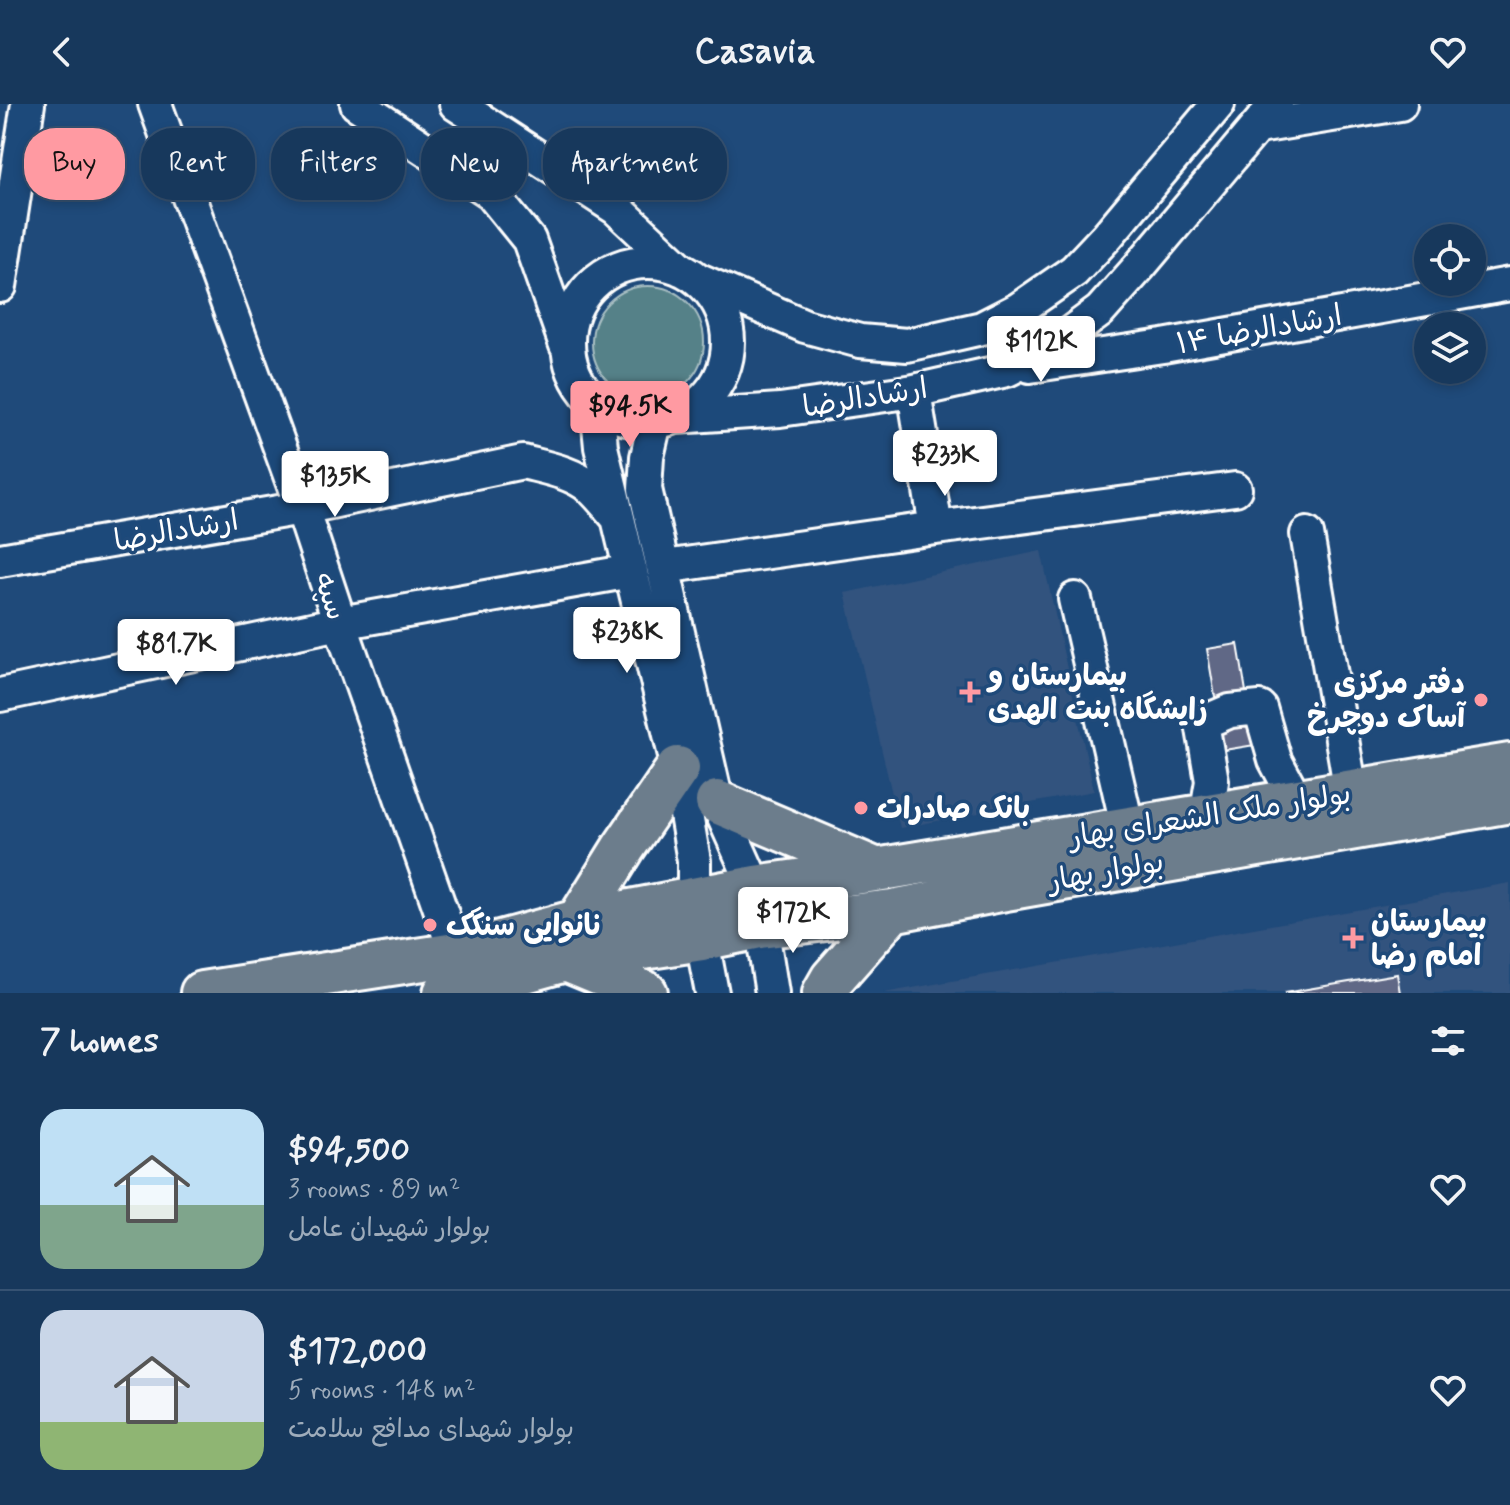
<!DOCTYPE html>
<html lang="en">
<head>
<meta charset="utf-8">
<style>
	:root { --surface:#17385c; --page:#244365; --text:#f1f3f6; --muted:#9eacbb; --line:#365272; --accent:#ff9aa2 }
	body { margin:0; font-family:Mynerve,"Playpen Sans Arabic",sans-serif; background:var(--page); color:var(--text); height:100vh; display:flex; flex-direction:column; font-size:30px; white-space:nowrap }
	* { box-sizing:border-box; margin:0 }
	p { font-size:26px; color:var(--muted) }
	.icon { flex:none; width:44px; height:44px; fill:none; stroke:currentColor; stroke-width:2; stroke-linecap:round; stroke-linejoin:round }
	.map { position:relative; height:889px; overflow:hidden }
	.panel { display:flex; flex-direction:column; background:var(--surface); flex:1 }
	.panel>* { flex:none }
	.top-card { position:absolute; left:24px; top:24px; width:800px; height:72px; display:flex; gap:16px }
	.tools { position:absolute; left:1414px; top:120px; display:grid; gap:16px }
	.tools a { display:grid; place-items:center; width:72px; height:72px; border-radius:50%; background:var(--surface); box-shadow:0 4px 12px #0003,0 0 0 2px var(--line); font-size:40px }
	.price { position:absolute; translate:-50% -68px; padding:0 18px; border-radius:8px; background:#fff; color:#222; font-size:26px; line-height:52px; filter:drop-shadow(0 2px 4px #0008) }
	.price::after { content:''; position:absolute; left:50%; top:48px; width:24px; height:18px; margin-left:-12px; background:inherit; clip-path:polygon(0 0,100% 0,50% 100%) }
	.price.selected { background:var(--accent); color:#111 }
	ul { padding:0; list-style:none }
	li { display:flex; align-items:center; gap:24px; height:200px; padding:0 40px }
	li+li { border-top:2px solid var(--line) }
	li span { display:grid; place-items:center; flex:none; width:224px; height:160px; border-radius:24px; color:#555 }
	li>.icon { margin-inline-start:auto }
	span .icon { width:96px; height:96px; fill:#fffc; stroke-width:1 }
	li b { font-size:34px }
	h2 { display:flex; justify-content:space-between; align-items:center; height:96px; padding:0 40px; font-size:34px }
	.pill { padding:0 28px; border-radius:32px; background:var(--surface); box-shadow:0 4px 12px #0003,0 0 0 2px var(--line); font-size:28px; line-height:72px }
	.pill.selected { background:var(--accent); color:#111 }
	header { display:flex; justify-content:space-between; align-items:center; height:104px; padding:0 40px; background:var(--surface); font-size:36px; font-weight:800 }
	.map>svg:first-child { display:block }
</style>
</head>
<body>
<header><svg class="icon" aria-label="back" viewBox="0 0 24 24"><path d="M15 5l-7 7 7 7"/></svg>Casavia<svg class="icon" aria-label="heart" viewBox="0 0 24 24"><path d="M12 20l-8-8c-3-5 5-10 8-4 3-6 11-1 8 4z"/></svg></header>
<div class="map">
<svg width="1510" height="889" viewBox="0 0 1510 889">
	<rect width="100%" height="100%" fill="#1f4a7a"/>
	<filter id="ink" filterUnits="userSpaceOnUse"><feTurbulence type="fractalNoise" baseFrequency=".0125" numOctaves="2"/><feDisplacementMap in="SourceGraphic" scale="16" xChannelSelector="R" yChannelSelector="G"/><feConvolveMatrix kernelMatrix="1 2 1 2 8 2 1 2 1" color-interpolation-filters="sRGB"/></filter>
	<g filter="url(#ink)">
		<!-- built -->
		<path fill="#33537e" d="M1041 447 1094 687 900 724 845 489Z
			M1510 779V889H884Z"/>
		<!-- green -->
		<path fill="#558188" stroke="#aac0c4" stroke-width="2" d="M592 238a56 56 0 1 1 112 0a56 56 0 1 1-112 0Z"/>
		<!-- building -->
		<path fill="#616886" stroke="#fff" stroke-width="2" d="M1238 540 1255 641 1224 646 1207 545Z
			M1397 870 1400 889H1284Z"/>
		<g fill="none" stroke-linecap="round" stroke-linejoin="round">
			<!-- minor casing -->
			<g stroke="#fff" stroke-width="38">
				<path id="minor" d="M155 0 302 404 340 519 456 850
					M357 0 490 88 529 136 566 241
					M456 0 616 104 681 165
					M1258 23 1400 0
					M568 238a80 80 0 1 1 160 0a80 80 0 1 1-160 0Z
					M699 176 805 222 860 237 907 241 982 224 1019 205 1074 167 1107 132 1218 0
					M0 182 28 0
					M1030 262 1163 242 1510 180
					M914 287 936 424
					M597 300 601 343 678 664 694 757V795L712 889
					M676 313 780 306 914 287 1007 266 1047 246 1100 207 1139 163 1276 0
					M655 318 647 353 645 385 717 698 755 783 772 889
					M1307 430 1351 688
					M0 456 302 404 523 358C546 364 572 368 591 384 601 393 609 404 618 414
					M664 463 936 424 1235 385
					M1075 495 1128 725
					M0 591 340 519 631 467
					M1206 712 1212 677 1202 619 1230 607 1260 604 1275 656 1297 697"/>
			</g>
			<!-- major casing -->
			<g stroke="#fff" stroke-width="48">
				<path id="major" d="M717 698 875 765
					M578 817 624 743 678 664
					M566 856 646 889
					M202 889 456 850 578 817 755 783 876 766 1510 661
					M445 889 565 856 702 835 760 823 892 807 1006 785 1510 697
					M824 889 832 875 892 807"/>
			</g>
			<!-- minor -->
			<use href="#minor" stroke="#1f4a7a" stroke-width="32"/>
			<!-- major -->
			<use href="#major" stroke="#6c7d8c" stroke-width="42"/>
		</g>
	</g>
	<!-- markers -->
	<g fill="#ff9aa2" stroke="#1f4a7a" stroke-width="3">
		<path d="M966 576h8v8h8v8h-8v8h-8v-8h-8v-8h8z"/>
		<circle cx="1481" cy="596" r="8"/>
		<circle cx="861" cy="704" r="8"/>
		<circle cx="430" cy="821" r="8"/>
		<path d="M1349 822h8v8h8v8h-8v8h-8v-8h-8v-8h8z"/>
	</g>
	<g text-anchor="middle" stroke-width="7" stroke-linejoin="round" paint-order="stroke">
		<!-- street labels -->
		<g font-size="30" fill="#fff" stroke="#1f4a7a">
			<text transform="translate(1259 225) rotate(-10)" y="10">ارشادالرضا ۱۴</text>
			<text transform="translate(865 293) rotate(-9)" y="10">ارشادالرضا</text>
			<text transform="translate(176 426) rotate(-10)" y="10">ارشادالرضا</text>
			<text transform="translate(331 492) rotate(71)" y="10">سپه</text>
			<text transform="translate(1210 711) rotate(-9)" y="10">بولوار ملک الشعرای بهار</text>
			<text transform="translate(1106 767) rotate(-10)" y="10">بولوار بهار</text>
		</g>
		<!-- poi labels -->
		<g font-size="30" font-weight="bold" fill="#fff" stroke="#1f4a7a" text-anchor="start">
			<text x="988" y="581">بیمارستان و<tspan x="988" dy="34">زایشگاه بنت الهدی</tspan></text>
			<text x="1465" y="589" text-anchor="end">دفتر مرکزی<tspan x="1465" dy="34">آساک دوچرخ</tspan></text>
			<text x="877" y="714">بانک صادرات</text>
			<text x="1371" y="827">بیمارستان<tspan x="1371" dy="34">امام رضا</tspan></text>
			<text x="446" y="831">نانوایی سنگک</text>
		</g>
	</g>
</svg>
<div class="tools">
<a><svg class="icon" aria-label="locate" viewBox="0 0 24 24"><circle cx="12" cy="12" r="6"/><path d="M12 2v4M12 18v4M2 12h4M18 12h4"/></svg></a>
<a><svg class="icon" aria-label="layers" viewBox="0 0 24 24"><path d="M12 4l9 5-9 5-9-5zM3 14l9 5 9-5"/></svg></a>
</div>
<b class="price" style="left:1041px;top:280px">$112K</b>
<b class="price selected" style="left:630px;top:345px">$94.5K</b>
<b class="price" style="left:945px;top:394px">$233K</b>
<b class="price" style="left:335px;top:415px">$135K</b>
<b class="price" style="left:627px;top:571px">$238K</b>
<b class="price" style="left:176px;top:583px">$81.7K</b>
<b class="price" style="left:793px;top:851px">$172K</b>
<div class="top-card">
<a class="pill selected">Buy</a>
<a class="pill">Rent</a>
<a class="pill">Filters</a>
<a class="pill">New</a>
<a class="pill">Apartment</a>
</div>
</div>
<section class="panel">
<h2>7 homes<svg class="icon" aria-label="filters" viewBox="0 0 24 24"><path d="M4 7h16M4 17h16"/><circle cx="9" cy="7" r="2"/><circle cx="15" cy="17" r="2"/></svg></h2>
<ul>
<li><span style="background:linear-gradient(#bfe0f5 60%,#7fa58c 0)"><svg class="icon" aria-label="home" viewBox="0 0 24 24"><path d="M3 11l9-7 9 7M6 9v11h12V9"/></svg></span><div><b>$94,500</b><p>3 rooms · 89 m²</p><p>بولوار شهیدان عامل</p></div><svg class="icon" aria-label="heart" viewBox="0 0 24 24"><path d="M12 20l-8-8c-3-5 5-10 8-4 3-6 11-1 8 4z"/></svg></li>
<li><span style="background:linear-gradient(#c9d6e8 70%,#8fb573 0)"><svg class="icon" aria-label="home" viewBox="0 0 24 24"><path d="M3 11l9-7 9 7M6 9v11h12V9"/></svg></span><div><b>$172,000</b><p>5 rooms · 148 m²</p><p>بولوار شهدای مدافع سلامت</p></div><svg class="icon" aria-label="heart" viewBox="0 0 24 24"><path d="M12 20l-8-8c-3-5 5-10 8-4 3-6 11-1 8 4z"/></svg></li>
</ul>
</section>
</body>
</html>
